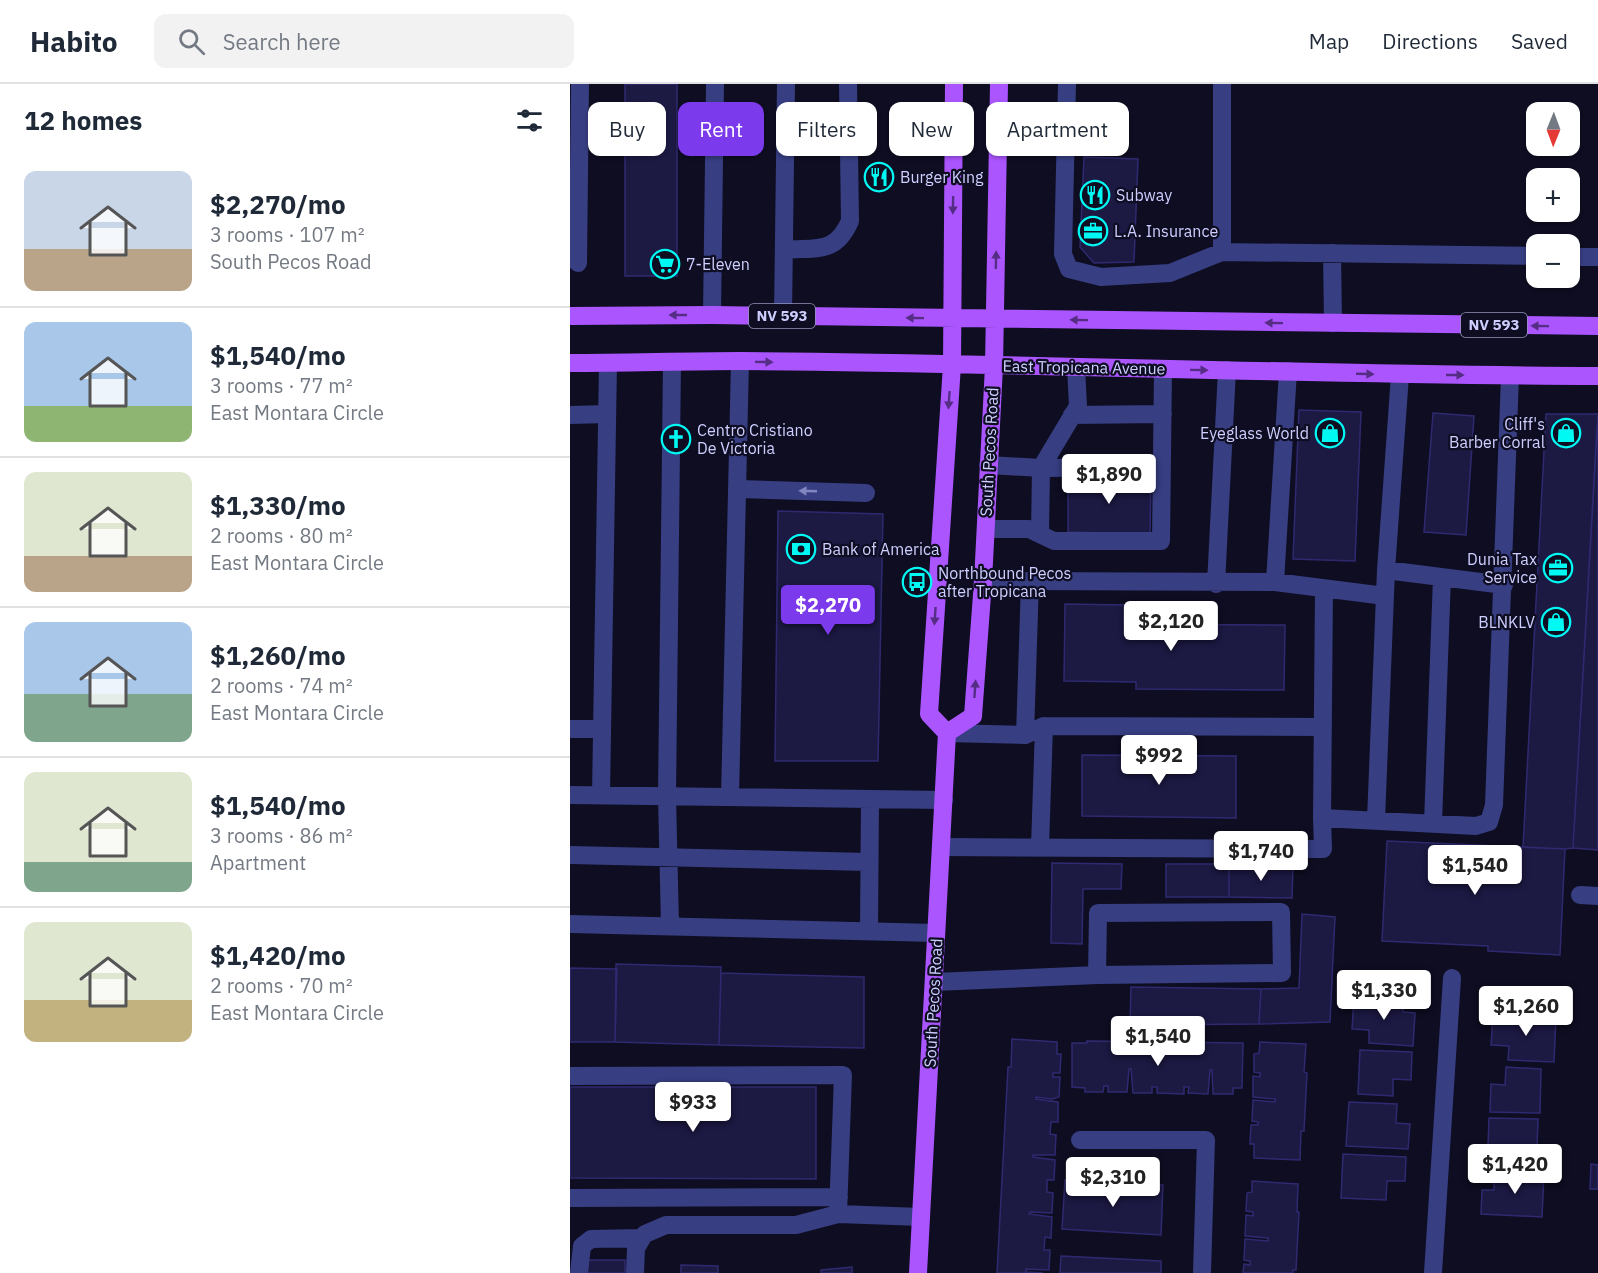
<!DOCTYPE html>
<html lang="en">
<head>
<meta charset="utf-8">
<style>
	:root { --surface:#fff; --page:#f2f2f3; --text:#1f2937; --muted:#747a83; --line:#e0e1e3; --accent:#7c3aed }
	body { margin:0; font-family:"IBM Plex Sans",sans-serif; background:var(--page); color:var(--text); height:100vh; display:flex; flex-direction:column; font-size:22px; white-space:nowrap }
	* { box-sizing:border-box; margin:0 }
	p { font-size:20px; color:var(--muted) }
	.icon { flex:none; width:33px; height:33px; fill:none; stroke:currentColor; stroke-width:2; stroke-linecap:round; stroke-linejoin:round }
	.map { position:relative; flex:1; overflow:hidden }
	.side { display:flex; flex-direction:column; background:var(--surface); width:570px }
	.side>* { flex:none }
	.top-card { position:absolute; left:18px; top:18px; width:570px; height:54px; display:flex; gap:12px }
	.needle { width:39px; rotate:181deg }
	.buttons { position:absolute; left:956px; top:18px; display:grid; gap:12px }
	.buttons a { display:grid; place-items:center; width:54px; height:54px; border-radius:12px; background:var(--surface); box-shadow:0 2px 4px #0004; font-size:30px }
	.price { position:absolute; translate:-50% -51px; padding:0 14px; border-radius:6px; background:#fff; color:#222; font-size:20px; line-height:39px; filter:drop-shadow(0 2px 3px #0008) }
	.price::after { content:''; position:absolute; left:50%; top:36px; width:18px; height:14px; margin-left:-9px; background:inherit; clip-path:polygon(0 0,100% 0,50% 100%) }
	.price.selected { background:var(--accent); color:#fff }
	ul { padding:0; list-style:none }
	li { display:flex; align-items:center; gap:18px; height:150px; padding:0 24px }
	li+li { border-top:2px solid var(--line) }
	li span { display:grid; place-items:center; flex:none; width:168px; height:120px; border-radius:12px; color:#555 }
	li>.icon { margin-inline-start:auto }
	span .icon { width:72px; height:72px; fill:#fffc; stroke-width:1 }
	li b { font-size:26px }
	h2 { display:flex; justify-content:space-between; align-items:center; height:72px; padding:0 24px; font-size:26px }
	.pill { padding:0 21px; border-radius:12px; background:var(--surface); box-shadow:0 2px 4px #0004; font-size:21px; line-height:54px }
	.pill.selected { background:var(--accent); color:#fff }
	header { display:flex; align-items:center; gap:36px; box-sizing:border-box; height:84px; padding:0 30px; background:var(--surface); border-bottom:2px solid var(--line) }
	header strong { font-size:28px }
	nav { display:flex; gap:33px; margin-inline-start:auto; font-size:21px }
	.search { width:420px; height:54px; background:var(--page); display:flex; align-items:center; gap:15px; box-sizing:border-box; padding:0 21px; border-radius:12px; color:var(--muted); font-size:22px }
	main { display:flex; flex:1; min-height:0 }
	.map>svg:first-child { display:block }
</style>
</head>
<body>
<header>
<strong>Habito</strong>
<div class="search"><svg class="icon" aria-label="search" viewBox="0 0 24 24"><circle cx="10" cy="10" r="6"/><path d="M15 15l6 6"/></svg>Search here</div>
<nav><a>Map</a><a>Directions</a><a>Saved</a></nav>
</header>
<main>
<section class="side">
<h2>12 homes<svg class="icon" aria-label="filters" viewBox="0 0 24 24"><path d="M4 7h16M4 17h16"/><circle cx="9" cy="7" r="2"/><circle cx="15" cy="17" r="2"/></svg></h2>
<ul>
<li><span style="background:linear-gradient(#c9d6e8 65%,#b9a48a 0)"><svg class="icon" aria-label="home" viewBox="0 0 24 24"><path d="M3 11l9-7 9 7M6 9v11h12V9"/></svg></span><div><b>$2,270/mo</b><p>3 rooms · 107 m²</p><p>South Pecos Road</p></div></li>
<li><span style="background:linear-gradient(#a9c7e8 70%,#8fb573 0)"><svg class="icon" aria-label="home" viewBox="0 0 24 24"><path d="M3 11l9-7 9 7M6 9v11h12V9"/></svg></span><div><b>$1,540/mo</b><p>3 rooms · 77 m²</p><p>East Montara Circle</p></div></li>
<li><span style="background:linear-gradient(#dfe7d0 70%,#b9a48a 0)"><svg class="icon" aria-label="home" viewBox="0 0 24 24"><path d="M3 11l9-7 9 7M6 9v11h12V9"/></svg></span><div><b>$1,330/mo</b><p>2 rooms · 80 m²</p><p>East Montara Circle</p></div></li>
<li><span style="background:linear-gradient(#a9c7e8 60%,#7fa58c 0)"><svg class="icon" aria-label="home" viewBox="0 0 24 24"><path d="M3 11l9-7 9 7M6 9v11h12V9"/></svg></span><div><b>$1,260/mo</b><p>2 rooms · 74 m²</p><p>East Montara Circle</p></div></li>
<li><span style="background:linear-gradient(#dfe7d0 75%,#7fa58c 0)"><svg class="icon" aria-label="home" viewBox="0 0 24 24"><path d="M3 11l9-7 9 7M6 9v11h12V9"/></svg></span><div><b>$1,540/mo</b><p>3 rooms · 86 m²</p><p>Apartment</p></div></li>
<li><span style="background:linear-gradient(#dfe7d0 65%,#c2b280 0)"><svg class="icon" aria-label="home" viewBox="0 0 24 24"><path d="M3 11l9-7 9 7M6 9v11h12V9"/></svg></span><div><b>$1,420/mo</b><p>2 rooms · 70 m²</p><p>East Montara Circle</p></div></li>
</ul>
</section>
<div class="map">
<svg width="1028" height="1189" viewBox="0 0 1028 1189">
	<rect width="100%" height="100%" fill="#0e0d22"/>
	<!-- building -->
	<path fill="#1c1943" stroke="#2f2a70" stroke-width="1.5" d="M55 0H107V192H55Z
		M514 73 568 75 564 178 524 179 510 163Z
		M729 326 791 328 785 477 723 475Z
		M863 329 904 332 896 451 854 448Z
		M976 330H1028L1003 764 995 765 953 763Z
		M1027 343H1028V766L1003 764Z
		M503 391 581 393 580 450 498 448V397L503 396Z
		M208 427 313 430 308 677H205Z
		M495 520 555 521 554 540 715 541 714 606 566 605V598L494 597Z
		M512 671 666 672V734L512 732Z
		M817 757 995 765 990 871 918 867V862L812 857Z
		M482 779 552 780 551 805H513L512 860 481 859Z
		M596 780H659V813H596Z
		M659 782H723L722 814 659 813Z
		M732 830 765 833 760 938 689 940 691 905 729 904Z
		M46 880 151 883 149 961 45 958Z
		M0 884 47 885 45 958H0Z
		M151 889 294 893V964L149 961Z
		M561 903 691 905 689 940 560 941Z
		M784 914 833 917V928L845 929 843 962 799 959V946L782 945Z
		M923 931 986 933 984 978 938 976 939 962 921 961Z
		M442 955 487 958V970H491L490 989H483V993H490L489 1013 482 1015 466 1013V1015L488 1018V1038H481L480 1050 486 1051 485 1071H463V1073L485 1076 484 1096H477V1108L483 1109 482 1129 460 1128 459 1130 482 1133 481 1154 475 1153 474 1166H480L479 1186 456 1185V1188L473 1189H427L438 983H441Z
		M517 957 673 959 672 1004H663V1010H643L642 986H640L638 1010 618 1009 619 1003H614V1010L587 1009V1003H582V1009H563L561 985H559L557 1008H538V1002H534L533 1008H515V1004L502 1003V959H517Z
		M690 958 736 960 734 988 737 989 734 1047H731L730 1076 684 1074V1060H680L681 1041H688V1038L682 1037 683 1016 705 1018V1015L683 1013V992L690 993V989L684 988V970L689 969Z
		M790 966 842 968 841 996 823 995V1012L788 1010Z
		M936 983 971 985 970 1029 920 1028 921 1000 935 1001Z
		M0 1003H246V1095L0 1094Z
		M779 1018 827 1020 826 1039 840 1040 838 1065 776 1062Z
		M919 1034 968 1035 967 1064 977 1065 976 1081 931 1079V1062L918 1061Z
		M773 1070 836 1073 835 1097H817L816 1116 771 1114Z
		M1021 1080 1028 1081V1105H1020Z
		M924 1088 974 1090 972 1133 911 1130 912 1106H924Z
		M495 1096 514 1097V1100L515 1098 537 1099 536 1102H539V1099H550V1102H552V1099L573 1100V1103L574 1100 593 1101 591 1151 492 1145Z
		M682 1097 728 1100 727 1128H729L726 1186H723V1189H673L674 1180 680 1181V1177L674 1176 675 1155 698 1157V1154L675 1152 676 1131 683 1132V1128L676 1127 677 1109 682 1108Z
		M491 1172 591 1177V1189H490Z
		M17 1176H55V1189H17Z
		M111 1181 148 1182V1189H111Z
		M282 1183V1189H251V1186Z"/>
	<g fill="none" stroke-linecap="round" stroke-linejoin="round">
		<!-- minor -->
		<path stroke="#373e82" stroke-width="18" d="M497 0 493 170 499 185 531 193 600 189 652 168
			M652 0V168L966 172
			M214 166C246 163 265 171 280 137L278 0
			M762 169 763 239
			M999 173H1028
			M8 179 10 0
			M142 231 145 0
			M213 232 216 0
			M0 331 37 330
			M502 331 593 330
			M418 381 471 384 508 322 506 283
			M168 405 296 409
			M416 445H459L484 457H591L593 285
			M470 450 471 384 592 383
			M816 486 934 501
			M413 497 705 498 815 512
			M705 498 718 287
			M646 500 657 286
			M754 505 752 734 906 742 919 738 924 721 940 292
			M0 645H32
			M377 649 455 651 474 642 753 643
			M455 651 460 498
			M0 711 374 716
			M31 711 38 279
			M160 713 170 277
			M806 736 816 486 830 291
			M863 739 872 493
			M371 763 753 765 752 734
			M470 763 474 642
			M0 771 299 778
			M1010 811 1028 812
			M0 840 366 849
			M100 842 97 712 102 278
			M299 847 300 715
			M364 898 527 891 712 889 711 828 528 829 527 891
			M0 992 273 991 268 1130
			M510 1056H636L632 1189
			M0 1114 269 1113
			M9 1189 12 1162 21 1155 72 1154
			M65 1189 66 1164 72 1154 75 1150 96 1141H226L268 1130 351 1133
			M863 1189 882 894"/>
		<!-- major -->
		<path stroke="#ab55ff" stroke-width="18" d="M0 232 142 231 1028 242
			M0 279C57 279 114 277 170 277 456 279 742 291 1028 292
			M377 649 403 632 413 497 424 282 429 0
			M348 1189 377 649 359 630 382 281 384 0"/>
	</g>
	<!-- one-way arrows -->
	<defs><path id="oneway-solid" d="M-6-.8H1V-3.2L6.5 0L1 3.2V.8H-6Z" transform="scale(1.5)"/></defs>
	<g fill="#552d85">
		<use href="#oneway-solid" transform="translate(383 121) rotate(91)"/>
		<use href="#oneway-solid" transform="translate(426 176) rotate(-89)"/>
		<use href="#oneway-solid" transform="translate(108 231) rotate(180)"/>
		<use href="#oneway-solid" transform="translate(345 234) rotate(-179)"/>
		<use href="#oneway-solid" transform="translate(509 236) rotate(-179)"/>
		<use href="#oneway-solid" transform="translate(704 239) rotate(-179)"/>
		<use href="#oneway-solid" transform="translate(970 242) rotate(-179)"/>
		<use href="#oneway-solid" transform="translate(194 278) rotate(1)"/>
		<use href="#oneway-solid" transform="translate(629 286) rotate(1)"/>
		<use href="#oneway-solid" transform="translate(795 290) rotate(2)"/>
		<use href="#oneway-solid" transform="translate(885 291)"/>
		<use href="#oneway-solid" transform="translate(379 316) rotate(94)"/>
		<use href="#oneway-solid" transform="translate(365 532) rotate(94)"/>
		<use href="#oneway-solid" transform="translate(405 605) rotate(-86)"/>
	</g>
	<use fill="#8286c0" href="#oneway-solid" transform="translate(238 407) rotate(-178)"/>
	<!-- icons -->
	<defs>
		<g id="restaurant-ring" transform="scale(1.5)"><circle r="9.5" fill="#0e0d22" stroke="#00f9f3" stroke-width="1.5"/><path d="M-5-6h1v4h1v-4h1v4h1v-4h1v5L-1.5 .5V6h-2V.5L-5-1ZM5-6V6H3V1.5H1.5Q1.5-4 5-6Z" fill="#00f9f3"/></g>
		<g id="office-ring" transform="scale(1.5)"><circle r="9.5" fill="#0e0d22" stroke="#00f9f3" stroke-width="1.5"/><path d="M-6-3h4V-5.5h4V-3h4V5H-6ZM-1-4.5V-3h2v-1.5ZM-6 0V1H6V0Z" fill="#00f9f3"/></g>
		<g id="supermarket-ring" transform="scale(1.5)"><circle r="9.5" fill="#0e0d22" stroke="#00f9f3" stroke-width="1.5"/><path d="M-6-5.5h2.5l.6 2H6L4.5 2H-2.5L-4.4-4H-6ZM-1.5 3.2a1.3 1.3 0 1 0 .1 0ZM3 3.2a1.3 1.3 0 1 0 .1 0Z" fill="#00f9f3"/></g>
		<g id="shop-ring" transform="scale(1.5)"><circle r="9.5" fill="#0e0d22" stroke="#00f9f3" stroke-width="1.5"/><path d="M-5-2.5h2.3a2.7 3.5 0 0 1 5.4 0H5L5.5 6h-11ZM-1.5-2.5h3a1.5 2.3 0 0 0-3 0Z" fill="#00f9f3"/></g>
		<g id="church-ring" transform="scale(1.5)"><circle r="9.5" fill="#0e0d22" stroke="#00f9f3" stroke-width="1.5"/><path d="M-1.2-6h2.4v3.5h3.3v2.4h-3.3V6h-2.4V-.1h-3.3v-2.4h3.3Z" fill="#00f9f3"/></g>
		<g id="bank-ring" transform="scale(1.5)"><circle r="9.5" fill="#0e0d22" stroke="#00f9f3" stroke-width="1.5"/><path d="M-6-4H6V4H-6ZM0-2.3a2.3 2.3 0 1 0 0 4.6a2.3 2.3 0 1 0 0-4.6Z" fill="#00f9f3"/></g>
		<g id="bus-ring" transform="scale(1.5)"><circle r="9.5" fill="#0e0d22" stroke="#00f9f3" stroke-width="1.5"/><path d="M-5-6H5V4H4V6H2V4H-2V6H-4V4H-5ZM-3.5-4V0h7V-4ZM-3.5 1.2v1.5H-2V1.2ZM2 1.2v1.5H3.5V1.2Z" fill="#00f9f3"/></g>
	</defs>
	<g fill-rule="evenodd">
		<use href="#restaurant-ring" x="309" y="93"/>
		<use href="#restaurant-ring" x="525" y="111"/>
		<use href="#office-ring" x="523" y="147"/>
		<use href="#supermarket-ring" x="95" y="180"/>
		<use href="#shop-ring" x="760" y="349"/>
		<use href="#shop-ring" x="996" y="349"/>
		<use href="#church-ring" x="106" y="355"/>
		<use href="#bank-ring" x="231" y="465"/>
		<use href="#office-ring" x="988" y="484"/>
		<use href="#bus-ring" x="347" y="498"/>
		<use href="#shop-ring" x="986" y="538"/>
	</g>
	<g text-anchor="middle" stroke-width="4.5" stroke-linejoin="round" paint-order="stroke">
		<!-- shield labels -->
		<g fill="#0e0d22" stroke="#9495bd" stroke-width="1.5">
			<rect x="179" y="220" width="66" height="24" rx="4.5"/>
			<rect x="891" y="229" width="66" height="24" rx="4.5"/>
		</g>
		<g font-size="15" font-weight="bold" fill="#cecfff">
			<text x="212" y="237">NV 593</text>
			<text x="924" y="246">NV 593</text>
		</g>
		<!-- poi labels -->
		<g font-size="16" fill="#cecfff" stroke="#0e0d22" text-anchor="start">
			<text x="330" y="99">Burger King</text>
			<text x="546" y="117">Subway</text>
			<text x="544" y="153">L.A. Insurance</text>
			<text x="116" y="186">7-Eleven</text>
			<text x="975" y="346" text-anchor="end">Cliff's<tspan x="975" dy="18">Barber Corral</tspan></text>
			<text x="127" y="352">Centro Cristiano<tspan x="127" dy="18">De Victoria</tspan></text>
			<text x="739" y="355" text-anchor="end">Eyeglass World</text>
			<text x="252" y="471">Bank of America</text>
			<text x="967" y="481" text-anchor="end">Dunia Tax<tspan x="967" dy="18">Service</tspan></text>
			<text x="368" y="495">Northbound Pecos<tspan x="368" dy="18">after Tropicana</tspan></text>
			<text x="965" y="544" text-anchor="end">BLNKLV</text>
		</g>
		<!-- street labels -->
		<g font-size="16" fill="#cecfff" stroke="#0e0d22">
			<text transform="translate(514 283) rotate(1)" y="6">East Tropicana Avenue</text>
			<text transform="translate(419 368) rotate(-87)" y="6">South Pecos Road</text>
			<text transform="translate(363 919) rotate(-87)" y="6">South Pecos Road</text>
		</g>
	</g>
</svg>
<div class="buttons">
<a><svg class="needle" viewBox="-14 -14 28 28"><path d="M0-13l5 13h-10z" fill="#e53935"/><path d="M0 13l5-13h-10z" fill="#747a83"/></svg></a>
<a>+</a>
<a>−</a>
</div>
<b class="price" style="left:539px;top:421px">$1,890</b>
<b class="price selected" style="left:258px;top:552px">$2,270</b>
<b class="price" style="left:601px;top:568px">$2,120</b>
<b class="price" style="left:589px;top:702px">$992</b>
<b class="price" style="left:691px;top:798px">$1,740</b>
<b class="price" style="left:905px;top:812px">$1,540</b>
<b class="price" style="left:814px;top:937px">$1,330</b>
<b class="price" style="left:956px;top:953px">$1,260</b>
<b class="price" style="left:588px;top:983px">$1,540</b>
<b class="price" style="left:123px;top:1049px">$933</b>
<b class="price" style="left:945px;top:1111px">$1,420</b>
<b class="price" style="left:543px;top:1124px">$2,310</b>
<div class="top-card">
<a class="pill">Buy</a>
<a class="pill selected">Rent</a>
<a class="pill">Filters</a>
<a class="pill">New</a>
<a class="pill">Apartment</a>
</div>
</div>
</main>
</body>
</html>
